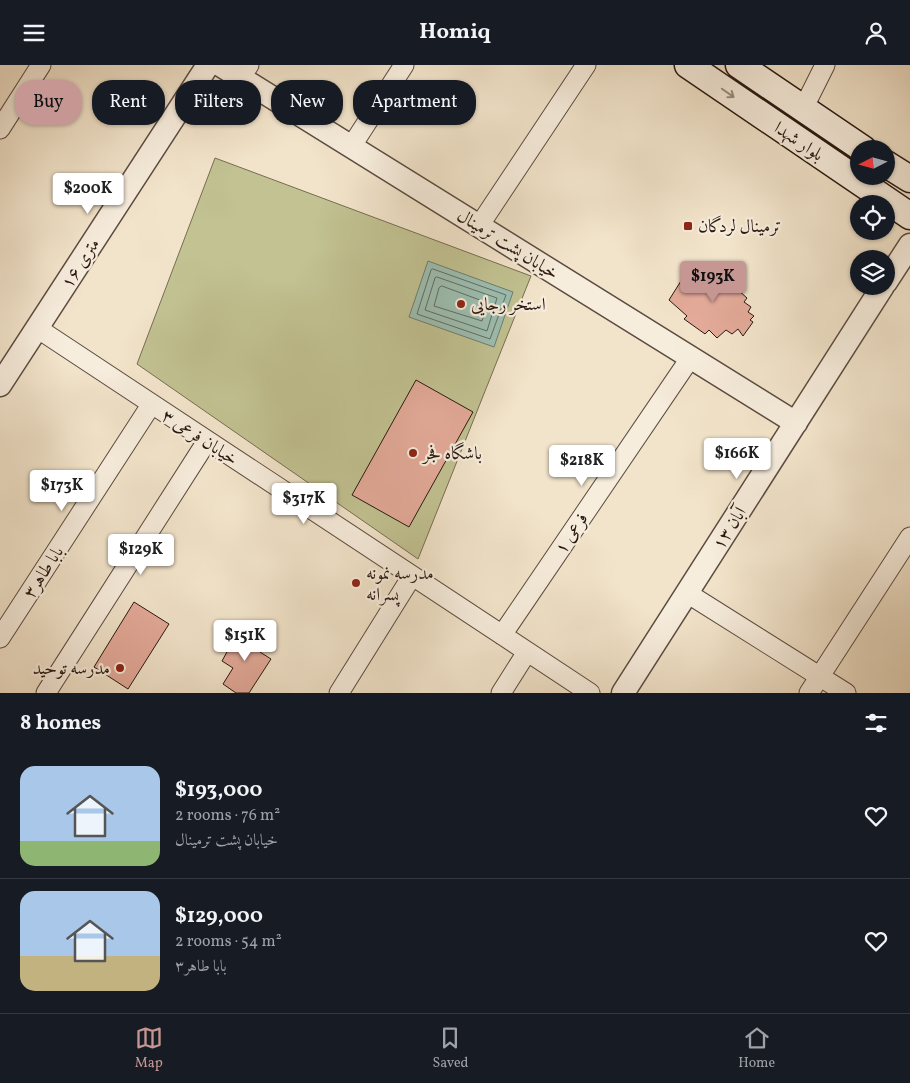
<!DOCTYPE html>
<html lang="en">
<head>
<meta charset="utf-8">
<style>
	:root { --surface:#171b24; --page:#20242c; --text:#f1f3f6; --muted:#9ea1a6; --line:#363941; --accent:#c59692 }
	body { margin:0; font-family:Vollkorn,Amiri,serif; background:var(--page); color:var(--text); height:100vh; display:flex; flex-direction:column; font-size:19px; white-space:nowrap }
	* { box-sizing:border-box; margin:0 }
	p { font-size:16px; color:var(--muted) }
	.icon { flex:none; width:28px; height:28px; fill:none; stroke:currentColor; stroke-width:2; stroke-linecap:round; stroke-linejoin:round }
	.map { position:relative; height:628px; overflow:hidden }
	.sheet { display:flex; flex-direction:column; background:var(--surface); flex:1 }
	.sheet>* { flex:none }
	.banner { position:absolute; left:15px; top:15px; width:500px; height:45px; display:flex; gap:10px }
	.needle { width:32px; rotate:264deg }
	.controls { position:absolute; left:850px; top:75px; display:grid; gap:10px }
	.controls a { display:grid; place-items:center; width:45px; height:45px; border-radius:50%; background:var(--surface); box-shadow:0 1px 4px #0004; font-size:25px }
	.price { position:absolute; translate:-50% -42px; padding:0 11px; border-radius:5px; background:#fff; color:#222; font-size:16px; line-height:32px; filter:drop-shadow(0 1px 2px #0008) }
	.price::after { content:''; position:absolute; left:50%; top:30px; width:15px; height:11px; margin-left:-8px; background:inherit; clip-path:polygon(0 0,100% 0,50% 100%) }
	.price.current { background:var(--accent); color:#111 }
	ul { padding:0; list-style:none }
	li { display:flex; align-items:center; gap:15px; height:125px; padding:0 20px }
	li+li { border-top:1px solid var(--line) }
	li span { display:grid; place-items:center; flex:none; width:140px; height:100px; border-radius:15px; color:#555 }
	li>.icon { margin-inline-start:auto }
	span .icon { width:60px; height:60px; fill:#fffc; stroke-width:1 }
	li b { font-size:21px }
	h2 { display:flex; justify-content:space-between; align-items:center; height:60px; padding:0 20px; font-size:21px }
	.tag { padding:0 18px; border-radius:20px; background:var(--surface); box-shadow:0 1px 4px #0004; font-size:18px; line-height:45px }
	.tag.current { background:var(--accent); color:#111 }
	header { display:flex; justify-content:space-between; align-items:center; height:65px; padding:0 20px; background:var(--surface); font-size:22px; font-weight:700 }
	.tabs { display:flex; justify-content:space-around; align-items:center; height:70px; border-top:1px solid var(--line); background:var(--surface); font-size:14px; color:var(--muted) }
	.tabs a { display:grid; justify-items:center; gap:2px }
	.tabs .current { color:var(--accent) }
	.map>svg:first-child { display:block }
</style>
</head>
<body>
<header><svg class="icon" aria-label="menu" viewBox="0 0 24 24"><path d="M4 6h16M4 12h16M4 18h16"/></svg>Homiq<svg class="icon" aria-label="person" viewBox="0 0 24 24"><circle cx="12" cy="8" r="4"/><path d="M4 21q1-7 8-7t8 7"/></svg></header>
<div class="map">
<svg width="910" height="628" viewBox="0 0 910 628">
	<rect width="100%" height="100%" fill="#f2e4cb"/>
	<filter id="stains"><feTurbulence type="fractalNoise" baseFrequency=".004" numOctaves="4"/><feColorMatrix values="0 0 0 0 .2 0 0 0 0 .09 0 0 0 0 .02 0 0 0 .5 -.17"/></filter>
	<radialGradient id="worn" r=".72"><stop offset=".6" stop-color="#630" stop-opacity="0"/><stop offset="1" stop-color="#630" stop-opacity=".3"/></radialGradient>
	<!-- green -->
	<path fill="#c2c292" stroke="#766d52" d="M215 93 531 211 418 494 137 299Z"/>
	<!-- water -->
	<path fill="#9cbfb2" stroke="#6e7c72" d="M428 196 513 227 494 282 409 252Z"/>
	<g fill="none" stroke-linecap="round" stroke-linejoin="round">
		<!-- shore -->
		<path stroke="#626c62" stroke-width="1" d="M433 204 506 230 490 274 417 249 431 205Z
			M437 212 497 233 487 266 425 245 435 213Z
			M442 221 488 238 482 256 434 241 439 223Z"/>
	</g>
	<!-- building -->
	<path fill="#e3aa99" stroke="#291811" d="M721 204 742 217 738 225 747 233 744 237 751 242 748 247 754 251 750 255 753 257 743 271 738 264 732 269 726 265 717 273 709 265 705 269 684 254 687 251 669 235 686 208 694 213 697 208 703 212 707 206 711 210 714 205 718 207Z
		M416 315 473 347 409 462 352 430Z
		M134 537 169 559 128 624 94 602Z
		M240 563 266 578 260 587 271 594 249 628H236L223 619 233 603 222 596Z"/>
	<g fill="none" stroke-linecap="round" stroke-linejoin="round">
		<!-- minor casing -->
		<g stroke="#5b4b40" stroke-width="21">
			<path id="minor" d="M240 13 249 0
				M803 44 825 0
				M0 64 41 0
				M351 82 404 0
				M479 161 586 0
				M37 263 590 628
				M687 528 846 628
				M502 570 691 292
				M0 573 151 340
				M46 628 207 376
				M339 628 412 511
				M501 628 527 587
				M809 628 910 472"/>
		</g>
		<!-- tertiary casing -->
		<g stroke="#5b4b40" stroke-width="25">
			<path id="tertiary" d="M220 0 796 358
				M886 217 910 180
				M0 320 208 0
				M623 628 883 221"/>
		</g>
		<!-- secondary casing -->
		<g stroke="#291811" stroke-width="29">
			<path id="secondary" d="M688 0 910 151
				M739 0 863 84
				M886 99 910 114"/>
		</g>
		<!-- minor -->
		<use href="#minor" stroke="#f7eddd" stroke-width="19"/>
		<!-- tertiary -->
		<use href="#tertiary" stroke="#f7eddd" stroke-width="22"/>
		<!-- secondary -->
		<use href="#secondary" stroke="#f7eddd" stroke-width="26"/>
	</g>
	<!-- one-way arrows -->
	<defs><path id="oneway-shaft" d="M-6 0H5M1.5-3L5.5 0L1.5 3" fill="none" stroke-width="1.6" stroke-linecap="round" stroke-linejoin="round" transform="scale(1.25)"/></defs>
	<use stroke="#9a8d81" href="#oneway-shaft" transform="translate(728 28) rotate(35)"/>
	<!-- markers -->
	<g fill="#8f2418" stroke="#f7eddd" stroke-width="2">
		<rect x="683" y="156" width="10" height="10" rx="2.5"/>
		<circle cx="461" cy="239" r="5"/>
		<circle cx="413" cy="388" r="5"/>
		<circle cx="356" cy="518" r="5"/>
		<circle cx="120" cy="603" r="5"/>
	</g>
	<g text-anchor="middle" stroke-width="4.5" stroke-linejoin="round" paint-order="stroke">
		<!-- street labels -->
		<g font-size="18" fill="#291811" stroke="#f7eddd">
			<text transform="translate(799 76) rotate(34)" y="6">بلوار شهدا</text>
			<text transform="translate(508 179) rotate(32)" y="6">خیابان پشت ترمینال</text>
			<text transform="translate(80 198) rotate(-57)" y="6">۱۶ متری</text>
			<text transform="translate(200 372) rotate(33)" y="6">خیابان فرعی ۳</text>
			<text transform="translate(729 463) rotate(-57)" y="6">آبان ۱۳</text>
			<text transform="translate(571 468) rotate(-56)" y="6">۱ فرعی</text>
			<text transform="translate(43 507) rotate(-57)" y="6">بابا طاهر۳</text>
		</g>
		<!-- poi labels -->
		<g font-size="18" fill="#291811" stroke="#f7eddd" text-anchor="start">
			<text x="698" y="167">ترمینال لردگان</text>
			<text x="471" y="245">استخر رجایی</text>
			<text x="423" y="394">باشگاه فجر</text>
			<text x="366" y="514">مدرسه نمونه<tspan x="366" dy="21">پسرانه</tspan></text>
			<text x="110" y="609" text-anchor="end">مدرسه توحید</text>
		</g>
	</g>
	<rect width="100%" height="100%" filter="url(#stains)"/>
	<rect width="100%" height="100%" fill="url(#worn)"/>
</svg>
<div class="controls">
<a><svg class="needle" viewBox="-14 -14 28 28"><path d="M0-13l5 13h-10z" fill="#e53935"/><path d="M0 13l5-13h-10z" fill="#9ea1a6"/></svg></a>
<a><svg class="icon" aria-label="locate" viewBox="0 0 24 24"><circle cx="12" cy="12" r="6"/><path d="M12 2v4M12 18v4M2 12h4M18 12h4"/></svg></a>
<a><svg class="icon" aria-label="layers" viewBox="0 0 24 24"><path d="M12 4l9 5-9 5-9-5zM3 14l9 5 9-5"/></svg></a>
</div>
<b class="price" style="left:88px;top:150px">$200K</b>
<b class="price current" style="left:713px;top:238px">$193K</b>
<b class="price" style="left:737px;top:415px">$166K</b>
<b class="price" style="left:582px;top:422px">$218K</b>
<b class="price" style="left:62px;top:447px">$173K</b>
<b class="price" style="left:304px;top:460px">$317K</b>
<b class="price" style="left:141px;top:511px">$129K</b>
<b class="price" style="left:245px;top:597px">$151K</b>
<div class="banner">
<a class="tag current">Buy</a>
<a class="tag">Rent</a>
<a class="tag">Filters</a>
<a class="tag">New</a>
<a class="tag">Apartment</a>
</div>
</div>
<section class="sheet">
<h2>8 homes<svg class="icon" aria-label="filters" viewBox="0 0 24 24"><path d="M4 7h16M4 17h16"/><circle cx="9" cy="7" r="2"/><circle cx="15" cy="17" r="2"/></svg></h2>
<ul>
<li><span style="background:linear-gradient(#a9c7e8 75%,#8fb573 0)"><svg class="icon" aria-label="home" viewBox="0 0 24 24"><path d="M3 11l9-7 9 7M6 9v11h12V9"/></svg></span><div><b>$193,000</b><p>2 rooms · 76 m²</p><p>خیابان پشت ترمینال</p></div><svg class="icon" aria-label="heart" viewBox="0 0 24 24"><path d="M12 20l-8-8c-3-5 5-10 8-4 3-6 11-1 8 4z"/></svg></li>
<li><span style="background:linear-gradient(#a9c7e8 65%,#c2b280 0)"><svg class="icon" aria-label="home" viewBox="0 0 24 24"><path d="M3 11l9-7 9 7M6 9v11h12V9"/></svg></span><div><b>$129,000</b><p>2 rooms · 54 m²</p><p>بابا طاهر۳</p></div><svg class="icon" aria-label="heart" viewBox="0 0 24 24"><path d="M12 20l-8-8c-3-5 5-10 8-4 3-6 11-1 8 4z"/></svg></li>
</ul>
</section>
<nav class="tabs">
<a class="current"><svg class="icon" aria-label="map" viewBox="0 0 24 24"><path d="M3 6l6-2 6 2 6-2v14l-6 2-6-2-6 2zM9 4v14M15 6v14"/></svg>Map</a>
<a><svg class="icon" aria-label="saved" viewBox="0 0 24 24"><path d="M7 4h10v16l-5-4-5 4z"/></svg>Saved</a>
<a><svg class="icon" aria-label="home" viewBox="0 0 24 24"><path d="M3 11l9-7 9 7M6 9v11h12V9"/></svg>Home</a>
</nav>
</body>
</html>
